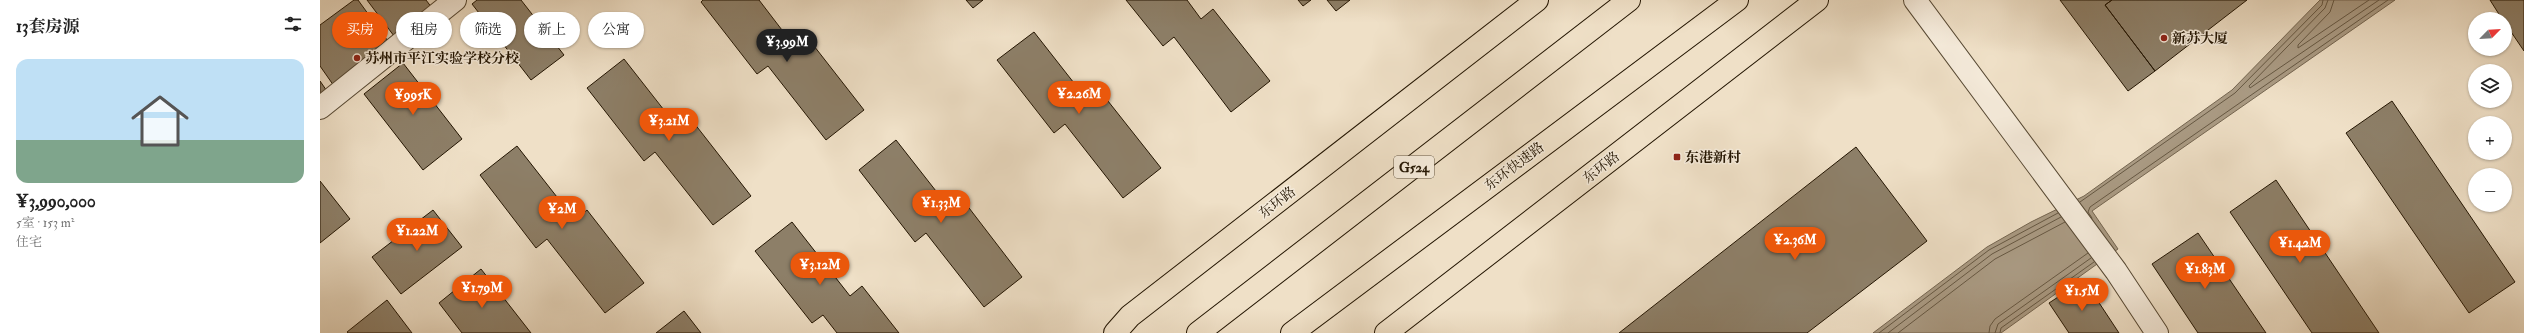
<!DOCTYPE html>
<html lang="zh">
<head>
<meta charset="utf-8">
<style>
	:root { --surface:#fff; --page:#f6f6f6; --text:#222; --muted:#767676; --accent:#ea580c }
	body { margin:0; font-family:"IM FELL Double Pica","Noto Serif SC",serif; background:var(--page); color:var(--text); height:100vh; display:flex; flex-direction:column; font-size:15px; white-space:nowrap }
	* { box-sizing:border-box; margin:0 }
	p { font-size:13px; color:var(--muted) }
	.icon { flex:none; width:22px; height:22px; fill:none; stroke:currentColor; stroke-width:2; stroke-linecap:round; stroke-linejoin:round }
	.map { position:relative; flex:1; overflow:hidden }
	.details { display:flex; flex-direction:column; background:var(--surface); width:320px }
	.details>* { flex:none }
	.top-card { position:absolute; left:12px; top:12px; width:380px; height:36px; display:flex; gap:8px }
	.needle { width:26px; rotate:66deg }
	.controls { position:absolute; left:2148px; top:12px; display:grid; gap:8px }
	.controls a { display:grid; place-items:center; width:44px; height:44px; border-radius:50%; background:var(--surface); box-shadow:0 1px 3px #0004; font-size:20px }
	.price { position:absolute; translate:-50% -34px; padding:0 9px; border-radius:14px; background:var(--accent); color:#fff; font-size:13px; line-height:26px; filter:drop-shadow(0 1px 2px #0008) }
	.price::after { content:''; position:absolute; left:50%; top:24px; width:12px; height:9px; margin-left:-6px; background:inherit; clip-path:polygon(0 0,100% 0,50% 100%) }
	.price.active { background:#222; color:#fff }
	ul { padding:0; list-style:none }
	li { display:grid; align-content:center; gap:8px; height:212px; padding:0 16px }
	li span { display:grid; place-items:center; height:124px; border-radius:12px; color:#555 }
	li>.icon { margin-inline-start:auto }
	span .icon { width:72px; height:72px; fill:#fffc; stroke-width:1 }
	li b { font-size:17px }
	h2 { display:flex; justify-content:space-between; align-items:center; height:48px; padding:0 16px; font-size:17px }
	.chip { padding:0 14px; border-radius:18px; background:var(--surface); box-shadow:0 1px 3px #0004; font-size:14px; line-height:36px }
	.chip.active { background:var(--accent); color:#fff }
	main { display:flex; flex:1; min-height:0 }
	.map>svg:first-child { display:block }
</style>
</head>
<body>
<main>
<section class="details">
<h2>13套房源<svg class="icon" aria-label="filters" viewBox="0 0 24 24"><path d="M4 7h16M4 17h16"/><circle cx="9" cy="7" r="2"/><circle cx="15" cy="17" r="2"/></svg></h2>
<ul>
<li><span style="background:linear-gradient(#bfe0f5 65%,#7fa58c 0)"><svg class="icon" aria-label="home" viewBox="0 0 24 24"><path d="M3 11l9-7 9 7M6 9v11h12V9"/></svg></span><div><b>¥3,990,000</b><p>5室 · 153 m²</p><p>住宅</p></div></li>
</ul>
</section>
<div class="map">
<svg width="2204" height="333" viewBox="0 0 2204 333">
	<rect width="100%" height="100%" fill="#efe0c7"/>
	<filter id="stains"><feTurbulence type="fractalNoise" baseFrequency=".005" numOctaves="4"/><feColorMatrix values="0 0 0 0 .2 0 0 0 0 .09 0 0 0 0 .02 0 0 0 .5 -.17"/></filter>
	<radialGradient id="worn" r=".72"><stop offset=".6" stop-color="#630" stop-opacity="0"/><stop offset="1" stop-color="#630" stop-opacity=".3"/></radialGradient>
	<!-- water -->
	<path fill="#aa9b84" stroke="#746550" d="M2000 0H2075L1772 211 1798 249 1681 333H1553L1667 247 1711 222 1764 196 1912 90Z"/>
	<g fill="none" stroke-linecap="round" stroke-linejoin="round">
		<!-- shore -->
		<path stroke="#665843" stroke-width="1" d="M2008 0 2005 8 1929 86 1930 88 2059 0
			M2014 0 2010 12 1978 45V48L2049 0
			M1760 202 1915 93 2002 5 2003 0
			M1772 218 1768 212 1770 207 2068 0
			M1559 333 1669 250 1738 213
			M1568 333 1672 254 1741 217
			M1578 333 1675 259 1745 222
			M1669 333 1670 326 1675 319 1768 253
			M1675 333 1678 324 1771 258
			M1680 333 1681 328 1774 262"/>
	</g>
	<!-- building -->
	<path fill="#8d7f68" stroke="#231502" d="M34 0H38L70 44 14 86 0 66V25Z
		M47 0H106L112 8 74 36Z
		M157 0H201L244 55 211 80 152 4Z
		M383 0H439L475 47 487 37 544 110 506 140 448 66 437 74 381 2Z
		M646 0H663L653 8Z
		M806 0H867L881 19 893 9 950 81 911 112 854 37 843 46Z
		M978 0H991L983 6Z
		M1007 0H1030L1016 11Z
		M1740 0H1792L1785 5 1835 71 1808 91Z
		M1792 0H1927L1835 71 1785 5Z
		M2170 0H2204V51L2185 23V19H2182Z
		M714 32 772 106 784 96 841 168 803 198 745 124 734 133 677 60Z
		M304 59 362 133 374 123 431 196 393 225 335 152 324 161 267 88Z
		M83 63 142 139 103 170 44 94Z
		M0 81 9 94 0 101Z
		M2072 101 2195 282 2149 313 2026 133Z
		M576 140 634 214 646 204 702 277 664 307 606 233 595 242 539 170Z
		M197 146 255 220 267 210 324 283 285 313 227 239 216 248 160 175Z
		M1536 147 1607 241 1487 333H1299Z
		M1956 180 2059 333H1992L1910 212Z
		M0 181 30 219 0 243Z
		M113 210 142 247 81 294 52 257Z
		M472 222 530 296 542 286 579 333H517L503 315 492 323 435 251Z
		M1878 233 1946 333H1878L1832 264Z
		M161 269 211 333H142L119 303Z
		M1764 280 1799 333H1749L1729 303Z
		M67 300 92 333H28L27 332Z
		M364 311 381 333H336Z"/>
	<g fill="none" stroke-linecap="round" stroke-linejoin="round">
		<!-- minor casing -->
		<g stroke="#564833" stroke-width="24">
			<path id="minor" d="M1595 0 1796 271 1837 333
				M0 108 135 0"/>
		</g>
		<!-- major casing -->
		<g stroke="#231502" stroke-width="24">
			<path id="major" d="M795 333 810 316 1217 0
				M1066 333 1497 0"/>
		</g>
		<!-- highway casing -->
		<g stroke="#231502" stroke-width="24">
			<path id="highway" d="M878 333 1309 0
				M972 333 1417 0"/>
		</g>
		<!-- minor -->
		<use href="#minor" stroke="#f5ebdb" stroke-width="22"/>
		<!-- major -->
		<use href="#major" stroke="#efe0c7" stroke-width="22"/>
		<!-- highway -->
		<use href="#highway" stroke="#efe0c7" stroke-width="22"/>
	</g>
	<!-- markers -->
	<g fill="#8f2418" stroke="#f5ebdb" stroke-width="1.5">
		<circle cx="1844" cy="38" r="4"/>
		<circle cx="37" cy="58" r="4"/>
		<rect x="1353" y="153" width="8" height="8" rx="2"/>
	</g>
	<g text-anchor="middle" stroke-width="3" stroke-linejoin="round" paint-order="stroke">
		<!-- shield labels -->
		<rect fill="#f5ebdb" stroke="#625543" stroke-width="1" x="1074" y="156" width="40" height="22" rx="3"/>
		<g font-size="13" font-weight="bold" fill="#231502">
			<text x="1094" y="172">G524</text>
		</g>
		<!-- poi labels -->
		<g font-size="14" font-weight="bold" fill="#231502" stroke="#f5ebdb" text-anchor="start">
			<text x="1852" y="43">新苏大厦</text>
			<text x="45" y="63">苏州市平江实验学校分校</text>
			<text x="1365" y="162">东港新村</text>
		</g>
		<!-- street labels -->
		<g font-size="14" fill="#231502" stroke="#f5ebdb">
			<text transform="translate(1194 166) rotate(-37)" y="5">东环快速路</text>
			<text transform="translate(1281 167) rotate(-38)" y="5">东环路</text>
			<text transform="translate(957 202) rotate(-38)" y="5">东环路</text>
		</g>
	</g>
	<rect width="100%" height="100%" filter="url(#stains)"/>
	<rect width="100%" height="100%" fill="url(#worn)"/>
</svg>
<div class="controls">
<a><svg class="needle" viewBox="-14 -14 28 28"><path d="M0-13l5 13h-10z" fill="#e53935"/><path d="M0 13l5-13h-10z" fill="#767676"/></svg></a>
<a><svg class="icon" aria-label="layers" viewBox="0 0 24 24"><path d="M12 4l9 5-9 5-9-5zM3 14l9 5 9-5"/></svg></a>
<a>+</a>
<a>−</a>
</div>
<b class="price active" style="left:467px;top:63px">¥3.99M</b>
<b class="price" style="left:759px;top:115px">¥2.26M</b>
<b class="price" style="left:93px;top:116px">¥995K</b>
<b class="price" style="left:349px;top:142px">¥3.21M</b>
<b class="price" style="left:621px;top:224px">¥1.33M</b>
<b class="price" style="left:242px;top:230px">¥2M</b>
<b class="price" style="left:97px;top:252px">¥1.22M</b>
<b class="price" style="left:1475px;top:261px">¥2.36M</b>
<b class="price" style="left:1980px;top:264px">¥1.42M</b>
<b class="price" style="left:500px;top:286px">¥3.12M</b>
<b class="price" style="left:1885px;top:290px">¥1.83M</b>
<b class="price" style="left:162px;top:309px">¥1.79M</b>
<b class="price" style="left:1762px;top:312px">¥1.5M</b>
<div class="top-card">
<a class="chip active">买房</a>
<a class="chip">租房</a>
<a class="chip">筛选</a>
<a class="chip">新上</a>
<a class="chip">公寓</a>
</div>
</div>
</main>
</body>
</html>
